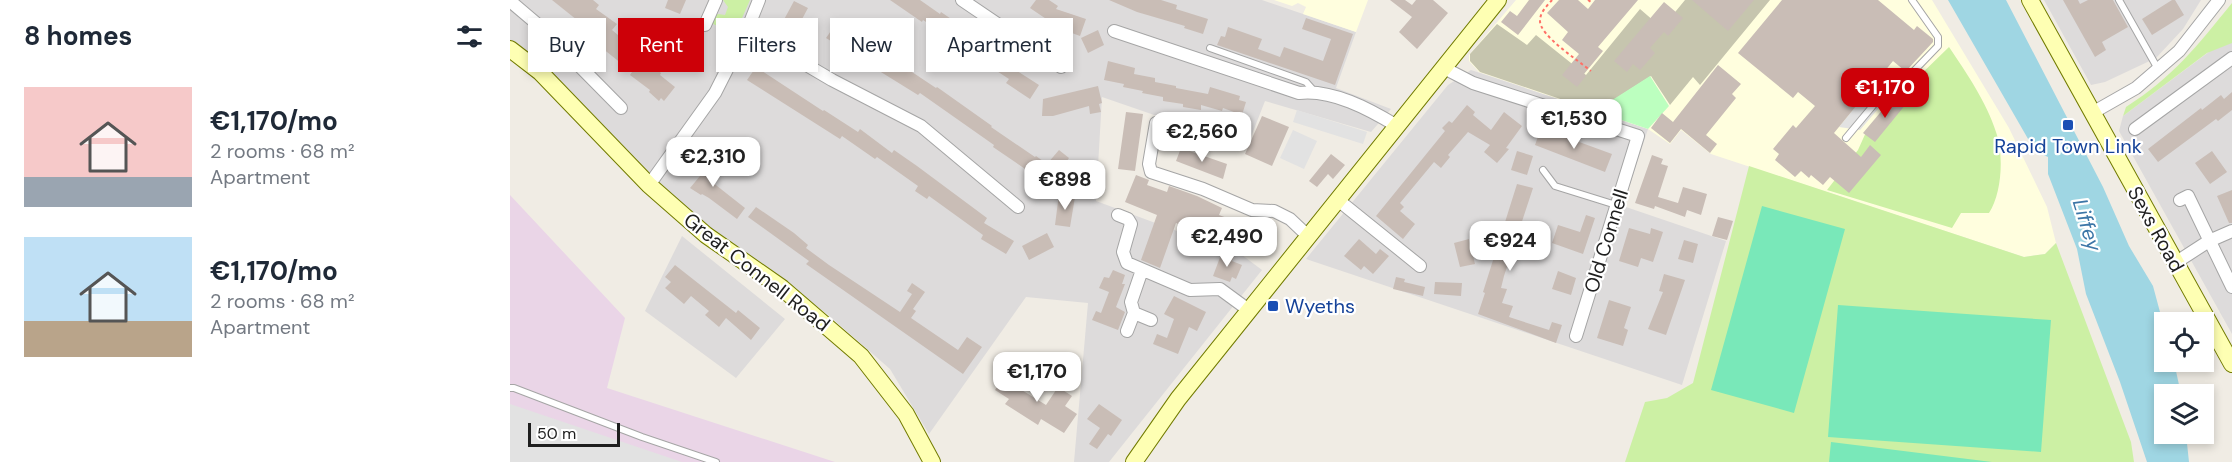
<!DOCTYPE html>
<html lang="en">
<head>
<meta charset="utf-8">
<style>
	:root { --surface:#fff; --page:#f6f6f7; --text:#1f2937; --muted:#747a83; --accent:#cd0008 }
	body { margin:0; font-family:"DM Sans",sans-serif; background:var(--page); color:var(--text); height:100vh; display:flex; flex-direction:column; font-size:22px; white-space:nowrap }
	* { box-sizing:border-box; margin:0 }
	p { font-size:20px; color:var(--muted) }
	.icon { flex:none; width:33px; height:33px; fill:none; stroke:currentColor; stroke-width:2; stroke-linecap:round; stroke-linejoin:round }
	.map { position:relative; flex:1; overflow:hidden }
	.sheet { display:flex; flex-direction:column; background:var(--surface); width:510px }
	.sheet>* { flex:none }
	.guide { position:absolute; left:18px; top:18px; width:570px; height:54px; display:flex; gap:12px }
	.fabs { position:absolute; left:1644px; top:312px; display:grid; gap:12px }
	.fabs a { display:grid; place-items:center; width:60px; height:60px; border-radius:0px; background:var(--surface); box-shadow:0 3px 9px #0003; font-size:30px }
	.scale { position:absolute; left:18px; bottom:15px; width:92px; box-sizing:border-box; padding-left:6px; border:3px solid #1e1e1e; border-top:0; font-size:16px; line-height:21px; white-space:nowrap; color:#1e1e1e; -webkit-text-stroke:4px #fff; paint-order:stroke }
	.price { position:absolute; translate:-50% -51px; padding:0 14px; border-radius:12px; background:#fff; color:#222; font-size:20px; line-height:39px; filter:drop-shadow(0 2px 3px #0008) }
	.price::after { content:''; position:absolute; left:50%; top:36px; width:18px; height:14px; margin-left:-9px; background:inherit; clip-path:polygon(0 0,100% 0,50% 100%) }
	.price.on { background:var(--accent); color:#fff }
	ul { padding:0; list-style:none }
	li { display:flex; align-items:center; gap:18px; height:150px; padding:0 24px }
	li span { display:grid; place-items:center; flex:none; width:168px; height:120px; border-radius:0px; color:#555 }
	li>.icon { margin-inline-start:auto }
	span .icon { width:72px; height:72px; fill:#fffc; stroke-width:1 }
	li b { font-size:26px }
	h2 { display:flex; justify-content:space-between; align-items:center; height:72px; padding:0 24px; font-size:26px }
	.chip { padding:0 21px; border-radius:0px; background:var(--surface); box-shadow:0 3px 9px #0003; font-size:21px; line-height:54px }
	.chip.on { background:var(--accent); color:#fff }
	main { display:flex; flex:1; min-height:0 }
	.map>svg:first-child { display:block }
</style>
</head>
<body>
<main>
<section class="sheet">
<h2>8 homes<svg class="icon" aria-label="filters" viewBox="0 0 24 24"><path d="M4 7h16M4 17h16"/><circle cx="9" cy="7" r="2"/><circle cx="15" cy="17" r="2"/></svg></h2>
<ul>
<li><span style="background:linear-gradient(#f6c9c9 75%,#9aa5b1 0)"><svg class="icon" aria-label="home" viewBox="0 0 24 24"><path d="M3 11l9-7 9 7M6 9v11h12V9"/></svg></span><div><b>€1,170/mo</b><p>2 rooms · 68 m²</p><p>Apartment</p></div></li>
<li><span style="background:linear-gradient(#bfe0f5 70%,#b9a48a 0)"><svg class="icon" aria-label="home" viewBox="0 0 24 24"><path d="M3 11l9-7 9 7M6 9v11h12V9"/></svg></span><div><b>€1,170/mo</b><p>2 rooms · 68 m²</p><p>Apartment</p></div></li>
</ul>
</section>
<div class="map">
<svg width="1722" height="462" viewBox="0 0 1722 462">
	<rect width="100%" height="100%" fill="#f0ece4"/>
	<!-- residential -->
	<path fill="#dddbdb" d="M0 0H752L846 32 826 88 881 109 861 132 755 101 737 147 592 97 586 201 732 255 752 270 599 462H564L578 303 516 297 419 434 380 369 317 314 155 194 23 58 0 40Z
		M1534 0H1691L1673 29 1646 58 1595 82 1581 85Z
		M1722 39V334L1609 131 1613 116 1715 40Z
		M961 70 1138 129 1113 206 1216 241 1172 385 796 259 938 85Z
		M172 236 275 319 226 378 135 311Z"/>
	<!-- industrial -->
	<path fill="#ead5e7" d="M0 195 115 318 97 388 325 462H0Z"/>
	<!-- education -->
	<path fill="#fffede" d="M764 0H858L846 32 793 14 796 7 788 3 782 6Z
		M1006 0H1422L1499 128 1537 207 1546 243 1535 254 1514 257 1201 154 1171 130 1160 144 1138 129 969 72 959 61V55Z"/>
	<!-- construction -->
	<path fill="#c6c5ae" d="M1175 0H1260L1190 85 1183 77 1160 105 1141 76 1086 111 979 75 970 72 960 61V54L987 24 1017 45 1026 35 1076 75 1130 9 1152 28Z"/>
	<!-- grass -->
	<path fill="#ccf0a4" d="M213 0H240L225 34 201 23 203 17 208 14 215 15 218 7Z
		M1722 3V43L1697 53 1613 116 1616 107C1663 77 1687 46 1722 3Z
		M1439 47C1456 72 1477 103 1486 132 1494 155 1492 193 1479 213H1451L1442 228 1317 190 1348 150 1357 130 1393 85 1403 82Z
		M1239 166 1514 257 1535 254 1546 243 1621 442 1624 462H1115L1135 402 1157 398 1183 383Z"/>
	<!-- park -->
	<path fill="#bcffbf" d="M1140 76 1159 106 1138 129 1085 111Z"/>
	<!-- pitch -->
	<path fill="#79e8b9" d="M1252 206 1335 229 1284 413 1201 390Z
		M1328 305 1541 320 1531 452 1318 437Z
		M1321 442 1482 462H1319Z"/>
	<!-- parking -->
	<path fill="#e2e2e2" d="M1376 69 1391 82 1350 130 1329 127Z
		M787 110 857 132 853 144 783 122Z
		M783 130 807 141 794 169 770 158Z
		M0 404 172 462H0Z"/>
	<!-- water -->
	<path fill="#9fd6e3" d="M1438 0H1496L1593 187 1619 246 1643 286 1654 327V362H1664L1671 394H1654V434H1676L1679 462H1637L1610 382 1576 294 1567 249 1538 174V157L1525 151Z"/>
	<!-- building -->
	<path fill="#c9bdb6" d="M42 0H83L89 5 86 9 107 24 102 30 132 55 131 57 151 73 150 75 165 87 154 101 151 98 149 101 139 92 140 90 120 75 122 72 82 40 85 37 66 22 67 20Z
		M158 0H176L170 14 155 8Z
		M380 0H410L430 14 431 12 501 60 498 65 529 85 520 99 496 83 499 79 473 62 474 60 413 20 412 22Z
		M526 0H539L548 6 546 9 576 19 570 36 551 29 520 8Z
		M599 0H651L667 5 666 9 698 19 693 34 674 28 675 26 627 12Z
		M880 0H895L902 5 906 0H923L938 13 907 49 889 32 902 17Z
		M1019 0H1035L1008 35 991 22 1000 11 1007 16Z
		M1049 0H1068L1078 9 1085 0H1128L1088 47 1093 51 1074 74 1076 76 1067 87 1052 75 1069 54 1052 40 1058 32 1037 13Z
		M1182 0H1244L1218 31Z
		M1272 0H1368L1404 30 1407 26 1423 39V42L1397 70 1395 71 1383 61 1324 133 1351 157 1360 145 1371 155 1339 193 1320 177 1313 185 1301 175 1299 178 1291 171 1285 177 1265 160 1269 154 1263 149 1283 125 1286 128 1305 106 1288 92 1283 98 1228 53Z
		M1553 0H1568L1570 4 1578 0H1603L1618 27 1592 42 1596 50 1585 57Z
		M1662 0H1665L1674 15 1642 35 1632 19Z
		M284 1 298 8 284 34 270 27Z
		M1154 2 1173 18 1158 36 1154 32 1140 48 1145 53 1130 70 1123 64 1117 72 1104 61Z
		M796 18 843 34 825 85 707 45 711 36 715 37 718 27 752 39 748 49 770 57 774 47 813 61 821 39 792 29Z
		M325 25 392 68 393 66 426 88 427 87 482 126 481 127 525 157 526 156 537 164 549 150 559 158 545 179H530L483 147 484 145 410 93 408 95 316 38Z
		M588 30 594 45 578 53 571 38Z
		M598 61 625 68 624 74 645 78V82L666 86V88L698 94 700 87 730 96 729 100 736 102 732 115 713 108 712 111 691 105V110L673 107V104L653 101V97L632 93 633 91 613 87 614 84 594 80Z
		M1208 65 1231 84 1222 94 1226 98 1196 135 1207 144 1200 153 1171 129 1160 143 1141 128 1152 113 1163 122Z
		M246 67 313 111 314 110 348 132 350 129 382 153 384 150 407 166 477 218 474 223 504 241 496 254 471 239 473 235 419 196 417 199 405 191 408 186 367 157 365 159 332 136 330 139 237 80Z
		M588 86 592 103 589 104 591 112 580 114 579 106 543 116H532L533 99Z
		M1722 92V110L1708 121 1706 119 1648 162 1638 149 1691 108 1692 110 1711 95 1714 99Z
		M1385 95 1396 104 1365 142 1353 133Z
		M957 105 965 112 963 115 981 130 994 112 1012 126 996 148 999 149 987 163 974 152 980 145 958 132 938 155 940 157 931 168 924 162 890 203 894 207 890 211 905 224 893 239 866 216 935 131 932 128 939 121 942 123Z
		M616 112 633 114 625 171 608 169Z
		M752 116 779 127 762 166 735 154Z
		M1031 128 1102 154 1095 172 1025 145Z
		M671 148 717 164 713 179 666 161Z
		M1007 151 1023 156 1017 175 1001 170Z
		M1702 151 1717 172 1700 184 1685 163Z
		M191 154 204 165 200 169 207 175 202 182 235 208 227 219 199 198 192 194 191 195 180 188 190 176 180 168Z
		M821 154 835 165 823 179 818 174 807 187 799 181Z
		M1142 155 1153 159 1151 164 1158 166 1148 197 1168 203 1173 187 1197 194 1191 215 1177 210 1175 217 1145 206 1144 209 1125 203Z
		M626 175 639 180 637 185 657 192 659 186 687 196 712 208 709 215 725 221 720 234 725 235 721 245 666 223 650 268 631 260 647 215 615 202Z
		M1007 184 1023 188 994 276 991 288 997 289 992 303 1003 306 999 317 1039 330 1042 322 1052 325 1046 343 968 314 975 293 973 292Z
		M1722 190V223H1719L1707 196Z
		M549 194 565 197 560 227 545 225Z
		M246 207 284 233 298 245 296 248 319 265 390 312 402 294 397 291 402 283 415 292 403 309 406 311 401 318 448 350 457 337 472 347 453 374 296 264 299 261 238 217Z
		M1076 215 1085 218 1073 254 1042 243 1048 225 1070 232Z
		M1208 217 1223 221 1217 240 1202 236Z
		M1119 228 1140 234 1141 228 1153 232 1143 262 1131 258 1128 267 1109 261Z
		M537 233 544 247 519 260 512 246Z
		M849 239 866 254 870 249 879 256 863 274 854 266 851 270 834 256Z
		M959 239 965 264 950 267 944 243Z
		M1174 240 1188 244 1183 263 1168 259Z
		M712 252 724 257 722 261 732 265 726 279 722 277 720 282 703 276Z
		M165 265 226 313 228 310 250 328 241 340 216 318 209 327 195 315 199 311 181 296 174 304 155 288 161 282 155 277Z
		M603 270 615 275 612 284H615L606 307 615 312 608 330 582 320 586 311 591 313 599 292 589 288 594 277 599 278Z
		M1048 271 1066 278 1061 295 1042 289Z
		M1154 274 1175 280 1156 335 1138 329 1153 292 1149 291Z
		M886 277 895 279 894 282 915 287 913 296 883 289Z
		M925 282 952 283 951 296 924 294Z
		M664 296 696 312 687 331 679 327 668 354 643 344 647 334 657 338 664 319 654 314Z
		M1099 300 1121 307 1114 328 1118 330 1113 346 1087 338Z
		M501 366 513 373 505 386 536 405 548 387 562 396 555 406 567 414 554 433 531 419 528 425 495 404 499 399 485 390Z
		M589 404 612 420 601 436 598 434 587 449 579 444 590 428 577 419Z"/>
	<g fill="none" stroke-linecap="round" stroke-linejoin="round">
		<!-- lane casing -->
		<g stroke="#a5a5a5" stroke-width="8">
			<path id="lane" d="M1609 0 1648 69
				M700 48 796 82 804 91
				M1336 138 1386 78 1400 75 1428 46V37L1402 0
				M1033 170 1045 186 1106 205
				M0 388H4L132 437 206 462"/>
		</g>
		<!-- street casing -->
		<g stroke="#a5a5a5" stroke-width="14">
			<path id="street" d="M452 0 551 67
				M0 1 33 29 111 108
				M195 25 206 0
				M237 30 322 80 411 126 508 207
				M604 31 789 93C822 89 859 109 887 126
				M934 68 963 83 1128 136 1066 336
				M1582 113 1626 88 1669 51 1709 0
				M659 127 646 123 639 164 641 172 693 189 742 210 764 211 780 219 799 237
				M1625 129 1722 58
				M139 185 205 93 237 30 249 0
				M828 200 910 266
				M1670 200 1678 196 1722 287
				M608 215 618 219 621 224 613 252 617 263 680 290 710 289 740 311
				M1665 263 1699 241 1722 231
				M624 313 641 320
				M617 331 624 313 621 302 632 270"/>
		</g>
		<!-- secondary casing -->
		<g stroke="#727b00" stroke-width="18">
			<path id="secondary" d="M1520 0 1722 364
				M0 49 30 72 139 185 196 235 272 288 351 356 396 414 422 462
				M624 462 668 399 988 0"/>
		</g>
		<!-- path -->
		<path stroke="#ff7066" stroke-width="2" stroke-dasharray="3 3" stroke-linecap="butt" d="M1042 0C1037 6 1030 12 1030 21 1030 36 1069 61 1081 71
			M1078 0 1081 2
			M207 28 221 34"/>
		<!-- lane -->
		<use href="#lane" stroke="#fff" stroke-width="6"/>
		<!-- street -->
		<use href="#street" stroke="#fff" stroke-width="12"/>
		<!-- secondary -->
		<use href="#secondary" stroke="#feffb3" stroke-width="16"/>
	</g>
	<!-- markers -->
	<g fill="#1a4fb4" stroke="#fff" stroke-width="2">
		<rect x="1552" y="119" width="12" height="12" rx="3"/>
		<rect x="757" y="300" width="12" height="12" rx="3"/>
	</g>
	<g text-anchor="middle" stroke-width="4.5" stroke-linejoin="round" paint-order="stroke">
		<!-- transit labels -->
		<g font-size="20" fill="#164399" stroke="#fff">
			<text x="1558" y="153">Rapid Town Link</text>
			<text x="775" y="313" text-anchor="start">Wyeths</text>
		</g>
		<!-- street labels -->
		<g font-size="20" fill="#1e1e1e" stroke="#fff">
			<text transform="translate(1646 229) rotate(61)" y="7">Sexs Road</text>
			<text transform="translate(1096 241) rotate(-73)" y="7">Old Connell</text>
			<text transform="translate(247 272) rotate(38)" y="7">Great Connell Road</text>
		</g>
		<!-- water labels -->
		<g font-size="21" font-style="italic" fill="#3c76a7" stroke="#fff">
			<text transform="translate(1577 225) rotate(73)" y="7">Liffey</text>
		</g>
	</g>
</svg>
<div class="fabs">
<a><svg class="icon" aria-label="locate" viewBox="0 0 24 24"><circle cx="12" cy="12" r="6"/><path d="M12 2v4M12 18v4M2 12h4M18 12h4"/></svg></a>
<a><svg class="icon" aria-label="layers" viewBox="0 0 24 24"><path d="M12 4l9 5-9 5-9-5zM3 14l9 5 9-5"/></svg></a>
</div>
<div class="scale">50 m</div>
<b class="price on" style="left:1375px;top:119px">€1,170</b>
<b class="price" style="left:1064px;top:150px">€1,530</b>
<b class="price" style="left:692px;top:163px">€2,560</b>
<b class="price" style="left:203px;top:188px">€2,310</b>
<b class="price" style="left:555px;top:211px">€898</b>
<b class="price" style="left:717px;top:268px">€2,490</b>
<b class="price" style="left:1000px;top:272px">€924</b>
<b class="price" style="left:527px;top:403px">€1,170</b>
<div class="guide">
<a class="chip">Buy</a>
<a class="chip on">Rent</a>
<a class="chip">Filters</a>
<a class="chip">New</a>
<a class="chip">Apartment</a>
</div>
</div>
</main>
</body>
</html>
